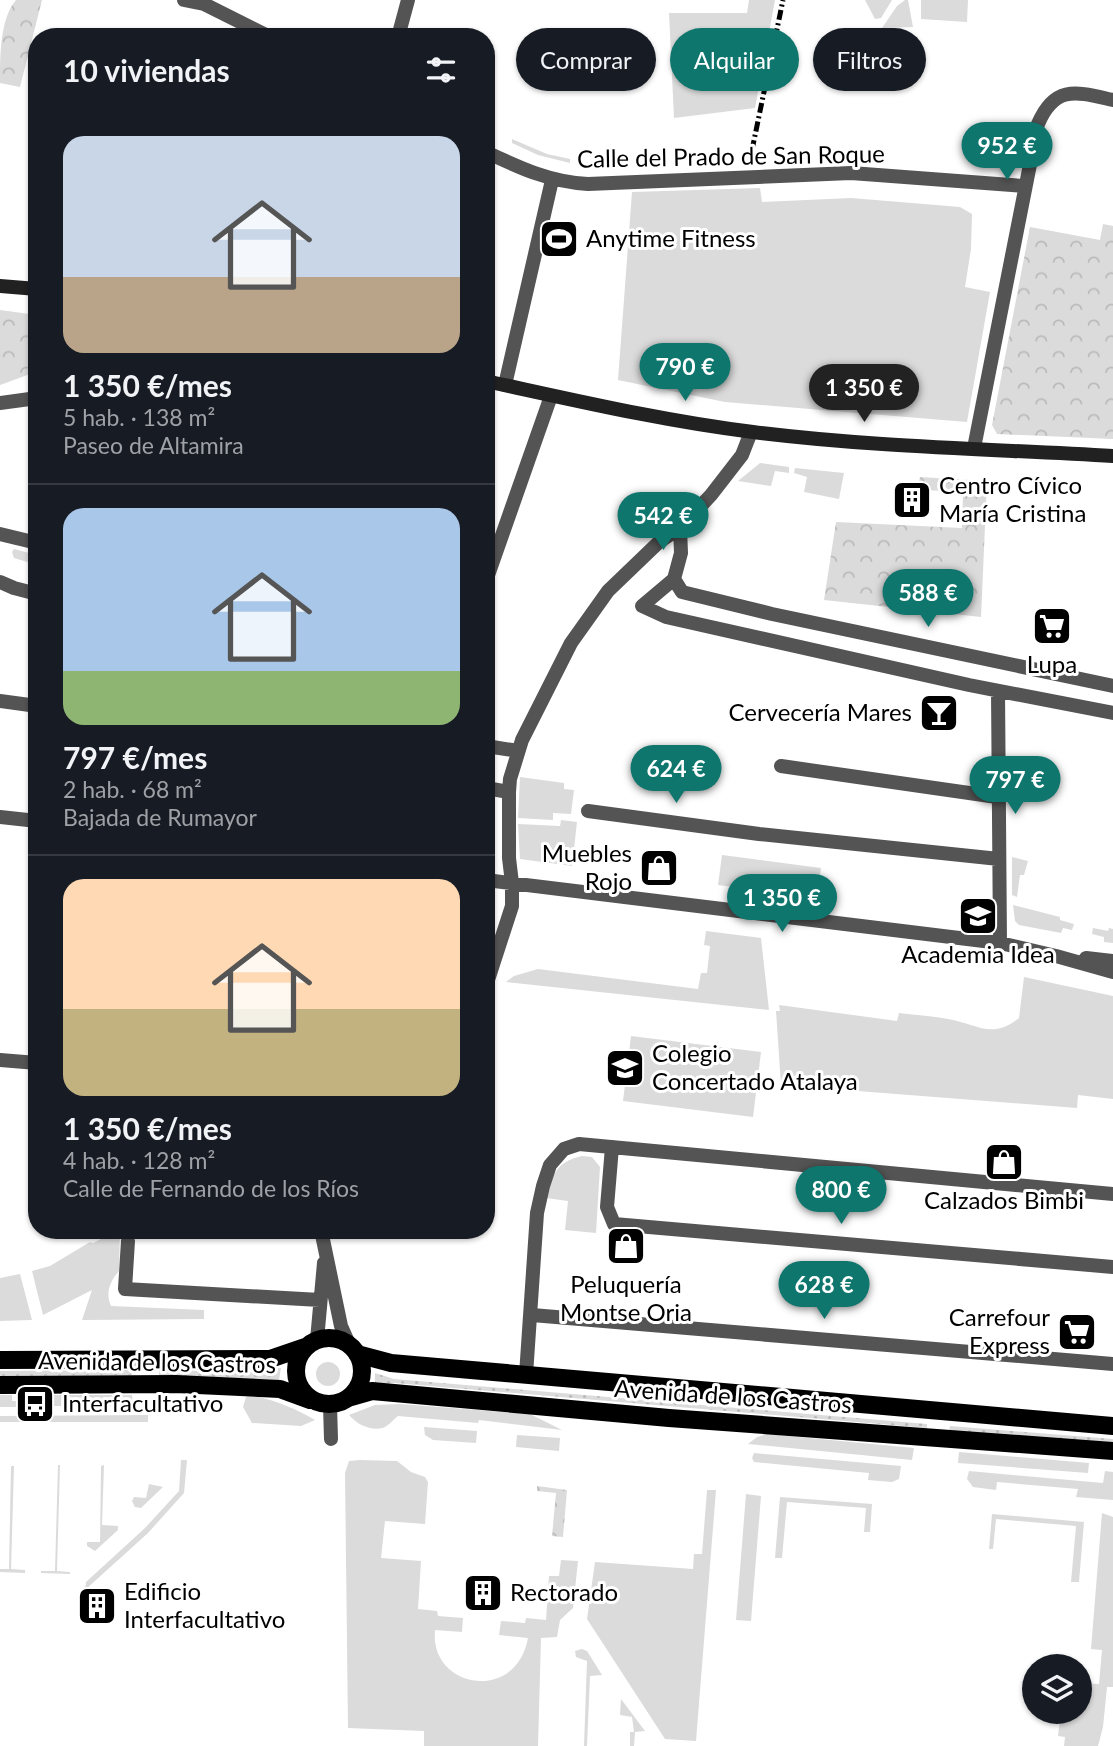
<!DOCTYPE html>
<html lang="es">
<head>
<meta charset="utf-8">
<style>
	:root { --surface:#171b24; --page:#20242c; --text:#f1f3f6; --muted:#9ea1a6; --line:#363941; --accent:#0f766e }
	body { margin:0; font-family:Lato,sans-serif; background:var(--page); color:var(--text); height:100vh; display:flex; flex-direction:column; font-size:26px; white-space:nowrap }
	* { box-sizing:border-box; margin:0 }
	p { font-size:23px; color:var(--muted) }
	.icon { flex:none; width:38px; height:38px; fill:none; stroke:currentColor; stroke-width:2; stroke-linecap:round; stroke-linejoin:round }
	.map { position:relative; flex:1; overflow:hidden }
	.side { position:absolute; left:28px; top:28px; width:467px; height:1211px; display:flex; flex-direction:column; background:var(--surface); border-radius:28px; box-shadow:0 2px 5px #0004 }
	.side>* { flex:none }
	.guide { position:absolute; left:516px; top:28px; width:492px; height:63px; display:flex; gap:14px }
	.tools { position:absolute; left:1022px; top:1654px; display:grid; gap:14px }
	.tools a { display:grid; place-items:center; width:70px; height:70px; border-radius:50%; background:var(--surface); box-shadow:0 2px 5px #0004; font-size:35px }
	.price { position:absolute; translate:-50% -60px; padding:0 16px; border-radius:24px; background:var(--accent); color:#fff; font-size:23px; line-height:46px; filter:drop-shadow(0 2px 4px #0008) }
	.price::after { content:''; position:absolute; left:50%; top:42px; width:21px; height:16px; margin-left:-10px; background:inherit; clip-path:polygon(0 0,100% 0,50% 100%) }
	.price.on { background:#222; color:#fff }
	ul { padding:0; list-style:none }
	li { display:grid; align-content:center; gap:14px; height:371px; padding:0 35px }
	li+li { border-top:2px solid var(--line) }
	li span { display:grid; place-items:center; height:217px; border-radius:21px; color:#555 }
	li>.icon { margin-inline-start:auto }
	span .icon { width:126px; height:126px; fill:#fffc; stroke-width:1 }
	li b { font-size:30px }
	h2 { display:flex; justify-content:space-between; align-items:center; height:84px; padding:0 35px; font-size:30px }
	.tag { padding:0 24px; border-radius:32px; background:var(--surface); box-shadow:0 2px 5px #0004; font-size:24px; line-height:63px }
	.tag.on { background:var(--accent); color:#fff }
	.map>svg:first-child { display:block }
</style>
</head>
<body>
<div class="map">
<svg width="1113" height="1746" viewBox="0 0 1113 1746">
	<defs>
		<pattern id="forest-crowns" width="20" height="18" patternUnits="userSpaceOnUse" patternTransform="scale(1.75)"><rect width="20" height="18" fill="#dbdbdb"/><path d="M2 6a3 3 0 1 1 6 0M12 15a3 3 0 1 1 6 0" fill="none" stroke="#bababa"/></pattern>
		<pattern id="garden-dots" width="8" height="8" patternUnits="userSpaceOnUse" patternTransform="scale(1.75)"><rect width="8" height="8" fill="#dbdbdb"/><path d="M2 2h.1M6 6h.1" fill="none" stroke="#bababa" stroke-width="1.8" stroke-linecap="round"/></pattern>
	</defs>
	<rect width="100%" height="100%" fill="#fff"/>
	<!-- grass -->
	<path fill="#dbdbdb" d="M749 0H775L755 108 674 118 669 13H747Z
		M865 0H892L881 18 875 19Z
		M905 0H908L913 27 882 28 897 6Z
		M921 0H968L967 22 921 19Z
		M512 139 547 154 570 159V163L538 155 512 143Z
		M760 188 762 202 851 198 960 207 972 214 971 249 965 287 990 292 967 422 725 402 618 380 632 192Z
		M760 463 789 467V473L775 471 771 486 738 481Z
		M795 468 844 473 839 499 804 492 807 477 794 473Z
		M14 549 37 555V565L14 558 12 552Z
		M520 777 564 783V789L574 790 571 814 553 813V820L518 818Z
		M561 820 577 822 572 866 520 859 518 824 560 826Z
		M722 855 821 868 817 898 718 885Z
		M1012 857 1028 861 1024 875H1020L1017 897 1012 895Z
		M1013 905 1060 917V920L1074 924 1072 930 1063 928 1061 933 1019 925 1015 921Z
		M1093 928 1108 931 1109 928 1113 929V943L1104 942V937L1092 934Z
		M706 931 761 938 769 1010 506 982 514 976 538 969 698 989 701 973H707L710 946 704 945Z
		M1024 977 1113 996V1099L1078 1095 1077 1108 781 1085 776 1011H780L779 1005 897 1021 899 1013C915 1015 932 1016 948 1019 977 1024 992 1040 1019 1018Z
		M631 1036 761 1052 753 1117 623 1101Z
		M582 1156 592 1157 600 1167 596 1233 565 1230 568 1201 546 1198C553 1174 556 1162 582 1156Z
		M103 1230H120L119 1271C110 1281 105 1293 111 1306L204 1310V1319L82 1320 92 1290 43 1315 32 1271 50 1266 90 1242 93 1243 101 1239 100 1232Z
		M20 1274 32 1320 0 1321V1278Z
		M316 1374a12 12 0 1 1 24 0a12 12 0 1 1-24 0Z
		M0 1395H12V1401H22V1407H0Z
		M49 1395H132L133 1406H49Z
		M250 1395C274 1400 294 1408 315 1420L301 1426 252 1423 243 1407 246 1397Z
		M400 1404 530 1414 562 1430 479 1420 478 1423 398 1416C393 1420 388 1426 383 1428 369 1431 357 1424 349 1415L375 1405Z
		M148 1415V1422H0V1416Z
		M424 1427 477 1431 476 1443 433 1440 425 1435Z
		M767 1434 914 1448 912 1460 748 1444 757 1437Z
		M517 1435 560 1438 559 1451 516 1447Z
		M959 1452 1089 1463 1088 1473 958 1463Z
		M754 1453 901 1466 899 1479 892 1482 868 1480 869 1473 754 1462 752 1458Z
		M181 1460H187L184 1493 148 1533 85 1590 86 1582 145 1528 179 1491Z
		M359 1460 397 1461 411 1472 425 1477 428 1482 425 1524 385 1521 381 1558 421 1561 418 1609 437 1611 438 1616 463 1618 462 1632 435 1630C429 1688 516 1704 528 1638L499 1635 501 1621 525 1623 526 1618 546 1620 549 1576H559L561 1560 578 1561 573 1608 560 1620 557 1637 541 1638 538 1746H424V1731L348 1728 345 1473 349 1461Z
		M58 1465H60L57 1571 70 1572V1574L41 1573V1571H55Z
		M104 1465 102 1525 118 1526V1530L95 1551 87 1546V1542H100L101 1466Z
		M11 1466H14L11 1569 25 1570V1573L0 1572V1569H9Z
		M969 1471 1103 1483 1105 1471 1113 1472V1500L1076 1497 1078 1489 997 1482 996 1490 973 1487 967 1479Z
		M149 1484 163 1487 141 1508 135 1507 132 1501 134 1497 146 1498Z
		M707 1490H716L696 1741 665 1739 587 1619 595 1562 693 1569 694 1554H702Z
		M746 1494 761 1496 751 1621 736 1620Z
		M780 1497 872 1504 870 1532H864L866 1508 787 1502 782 1558H775Z
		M1102 1513 1113 1517V1687H1107L1103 1727 1098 1746H1064L1065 1737 1058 1736 1061 1712H1080V1683L1099 1684 1102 1650 1091 1649Z
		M992 1514 1084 1522 1079 1582H1071L1076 1526 996 1519 993 1549H989Z
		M582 1649 587 1651 602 1675 590 1676 587 1746H584L587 1661 576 1657 575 1651Z
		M621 1699 645 1731 635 1732 634 1746H630V1732H634L632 1717 620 1715Z"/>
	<!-- forest -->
	<path fill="url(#forest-crowns)" d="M16 0H42L20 87 0 83C0 55 0 19 16 0Z
		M1103 224 1113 226V439L997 434 992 425 1030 227 1100 240Z
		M0 310 37 315V374L33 373 0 385Z
		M920 477 987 481 981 617 824 600 836 522 962 528 963 492 924 490V488H918Z
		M537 1486 567 1490 563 1537 552 1536 556 1493 537 1491Z"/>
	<!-- garden -->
	<path fill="url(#garden-dots)" d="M281 1368 279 1380 159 1375V1370L248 1372Z
		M132 1370V1375L0 1376V1371Z
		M375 1373 394 1379 927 1424V1428L394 1383 375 1384Z
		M950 1426 1113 1439V1444L949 1431Z"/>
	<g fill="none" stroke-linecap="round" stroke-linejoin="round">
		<!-- street -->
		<path stroke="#545454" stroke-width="14" d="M184 0 204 4 270 37
			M398 37 408 0
			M486 152C520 168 550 182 588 184L851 173 1024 186
			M505 385 552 180
			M0 403 37 398
			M974 448 1038 124C1055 84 1077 92 1113 100
			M680 528 681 553 674 579 642 606 666 617 969 685 1113 713
			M0 534 37 543
			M674 579 682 592 772 614 1113 686
			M486 581 551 396
			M0 582 14 588 37 594
			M998 691 1000 943
			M0 701 37 706
			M486 746 518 751
			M781 766 997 797
			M486 788 509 792
			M588 811 759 834 999 859
			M0 817 37 821
			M486 880 1000 943 1056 956 1113 972
			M1086 958 1113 961
			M486 986 512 906V883L509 858V792L510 779 522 740 571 643 608 591 659 542 680 528 711 495 742 455 751 432
			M0 1060 37 1063
			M612 1147 607 1207 614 1224 1113 1267
			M321 1230 341 1326 349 1344
			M128 1241 125 1289 320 1300
			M532 1315 1113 1364
			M317 1340 324 1263
			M526 1375 537 1213 543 1186 550 1165 564 1149 579 1144 1113 1194
			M330 1405 331 1439"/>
		<!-- secondary -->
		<path stroke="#212121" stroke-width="14" d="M0 286 37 289
			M486 381C574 400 663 421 753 432 872 447 993 449 1113 456"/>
		<!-- primary -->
		<path stroke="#000" stroke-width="18" d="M296 1371a33 33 0 1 1 66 0a33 33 0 1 1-66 0Z
			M357 1354 391 1363 1113 1426
			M0 1360 270 1359 305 1347
			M0 1385 176 1384 280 1389 310 1400
			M351 1397 372 1391 669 1418 1113 1451"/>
		<!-- rail -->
		<path stroke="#000" stroke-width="5" stroke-dasharray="10 3.5 2 3.5" stroke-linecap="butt" d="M752 150 783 0"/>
	</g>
	<!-- icons -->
	<defs>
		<g id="stadium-square" transform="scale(2.0125)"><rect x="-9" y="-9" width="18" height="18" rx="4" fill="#000" stroke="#fff"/><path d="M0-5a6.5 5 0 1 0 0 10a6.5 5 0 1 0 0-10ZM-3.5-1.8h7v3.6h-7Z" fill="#fff"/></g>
		<g id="building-square" transform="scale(2.0125)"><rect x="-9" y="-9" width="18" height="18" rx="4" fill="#000" stroke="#fff"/><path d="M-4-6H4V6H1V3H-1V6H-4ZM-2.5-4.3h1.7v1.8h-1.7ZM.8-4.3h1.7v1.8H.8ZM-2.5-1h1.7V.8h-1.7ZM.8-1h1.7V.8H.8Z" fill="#fff"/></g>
		<g id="supermarket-square" transform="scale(2.0125)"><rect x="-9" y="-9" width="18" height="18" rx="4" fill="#000" stroke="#fff"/><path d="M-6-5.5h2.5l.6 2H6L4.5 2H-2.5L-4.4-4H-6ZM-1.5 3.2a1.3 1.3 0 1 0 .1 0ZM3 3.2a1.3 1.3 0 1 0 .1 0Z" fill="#fff"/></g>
		<g id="bar-square" transform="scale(2.0125)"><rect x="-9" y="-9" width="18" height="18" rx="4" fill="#000" stroke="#fff"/><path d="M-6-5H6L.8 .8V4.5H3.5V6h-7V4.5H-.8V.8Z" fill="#fff"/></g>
		<g id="shop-square" transform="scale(2.0125)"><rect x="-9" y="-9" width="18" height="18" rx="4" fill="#000" stroke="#fff"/><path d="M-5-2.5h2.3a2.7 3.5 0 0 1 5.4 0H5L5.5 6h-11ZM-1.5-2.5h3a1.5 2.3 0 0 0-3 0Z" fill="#fff"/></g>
		<g id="school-square" transform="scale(2.0125)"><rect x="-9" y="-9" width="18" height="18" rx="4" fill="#000" stroke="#fff"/><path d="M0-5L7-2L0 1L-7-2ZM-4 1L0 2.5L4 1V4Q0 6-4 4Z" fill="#fff"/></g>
		<g id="bus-square" transform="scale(2.0125)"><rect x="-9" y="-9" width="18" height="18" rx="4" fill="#000" stroke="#fff"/><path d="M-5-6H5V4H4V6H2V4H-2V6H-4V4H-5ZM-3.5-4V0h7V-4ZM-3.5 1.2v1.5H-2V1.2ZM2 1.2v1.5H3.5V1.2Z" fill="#fff"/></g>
	</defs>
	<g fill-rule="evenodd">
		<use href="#stadium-square" x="559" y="239"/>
		<use href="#building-square" x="912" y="500"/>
		<use href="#supermarket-square" x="1052" y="626"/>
		<use href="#bar-square" x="939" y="713"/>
		<use href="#shop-square" x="659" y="868"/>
		<use href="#school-square" x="978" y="916"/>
		<use href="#school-square" x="625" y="1068"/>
		<use href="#shop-square" x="1004" y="1162"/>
		<use href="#shop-square" x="626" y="1246"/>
		<use href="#supermarket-square" x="1077" y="1332"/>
		<use href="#bus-square" x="35" y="1404"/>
		<use href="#building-square" x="483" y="1593"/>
		<use href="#building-square" x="97" y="1606"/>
	</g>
	<g text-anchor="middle" stroke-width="6" stroke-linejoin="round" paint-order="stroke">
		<!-- street labels -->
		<g font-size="24" fill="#000" stroke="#fff">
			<text transform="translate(731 157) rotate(-1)" y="8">Calle del Prado de San Roque</text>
			<text transform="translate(157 1363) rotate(1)" y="8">Avenida de los Castros</text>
			<text transform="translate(733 1397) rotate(4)" y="8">Avenida de los Castros</text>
		</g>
		<!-- poi labels -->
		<g font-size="24" fill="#000" stroke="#fff" text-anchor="start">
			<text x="586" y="247">Anytime Fitness</text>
			<text x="939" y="494">Centro Cívico<tspan x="939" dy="28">María Cristina</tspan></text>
			<text x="1052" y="673" text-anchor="middle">Lupa</text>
			<text x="912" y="721" text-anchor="end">Cervecería Mares</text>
			<text x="632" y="862" text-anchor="end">Muebles<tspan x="632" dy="28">Rojo</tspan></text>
			<text x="978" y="963" text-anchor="middle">Academia Idea</text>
			<text x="652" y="1062">Colegio<tspan x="652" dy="28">Concertado Atalaya</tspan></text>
			<text x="1004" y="1209" text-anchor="middle">Calzados Bimbi</text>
			<text x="626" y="1293" text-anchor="middle">Peluquería<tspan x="626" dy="28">Montse Oria</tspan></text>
			<text x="1050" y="1326" text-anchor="end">Carrefour<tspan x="1050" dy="28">Express</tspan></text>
			<text x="62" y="1412">Interfacultativo</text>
			<text x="124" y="1600">Edificio<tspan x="124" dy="28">Interfacultativo</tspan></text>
			<text x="510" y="1601">Rectorado</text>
		</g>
	</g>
</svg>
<div class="tools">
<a><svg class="icon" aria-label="layers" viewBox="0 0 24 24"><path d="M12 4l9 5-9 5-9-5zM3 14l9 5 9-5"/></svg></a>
</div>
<b class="price" style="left:1007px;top:182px">952 €</b>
<b class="price" style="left:685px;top:403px">790 €</b>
<b class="price on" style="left:864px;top:424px">1 350 €</b>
<b class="price" style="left:663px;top:552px">542 €</b>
<b class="price" style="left:928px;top:629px">588 €</b>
<b class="price" style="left:676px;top:805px">624 €</b>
<b class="price" style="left:1015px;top:816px">797 €</b>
<b class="price" style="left:782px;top:934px">1 350 €</b>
<b class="price" style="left:841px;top:1226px">800 €</b>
<b class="price" style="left:824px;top:1321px">628 €</b>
<div class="guide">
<a class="tag">Comprar</a>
<a class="tag on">Alquilar</a>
<a class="tag">Filtros</a>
</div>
<section class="side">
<h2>10 viviendas<svg class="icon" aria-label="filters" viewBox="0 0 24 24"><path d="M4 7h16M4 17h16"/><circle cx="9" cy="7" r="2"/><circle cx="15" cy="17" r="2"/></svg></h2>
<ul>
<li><span style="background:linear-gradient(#c9d6e8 65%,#b9a48a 0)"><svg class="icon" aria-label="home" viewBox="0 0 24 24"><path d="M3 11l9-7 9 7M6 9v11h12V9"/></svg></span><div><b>1 350 €/mes</b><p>5 hab. · 138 m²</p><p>Paseo de Altamira</p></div></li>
<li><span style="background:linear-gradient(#a9c7e8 75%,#8fb573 0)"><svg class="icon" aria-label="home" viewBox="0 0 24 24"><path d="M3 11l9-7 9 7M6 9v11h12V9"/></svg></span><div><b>797 €/mes</b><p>2 hab. · 68 m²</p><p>Bajada de Rumayor</p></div></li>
<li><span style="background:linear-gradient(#ffd9b3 60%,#c2b280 0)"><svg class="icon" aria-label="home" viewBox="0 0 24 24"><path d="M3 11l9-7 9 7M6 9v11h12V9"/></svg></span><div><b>1 350 €/mes</b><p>4 hab. · 128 m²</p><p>Calle de Fernando de los Ríos</p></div></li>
</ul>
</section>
</div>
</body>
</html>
